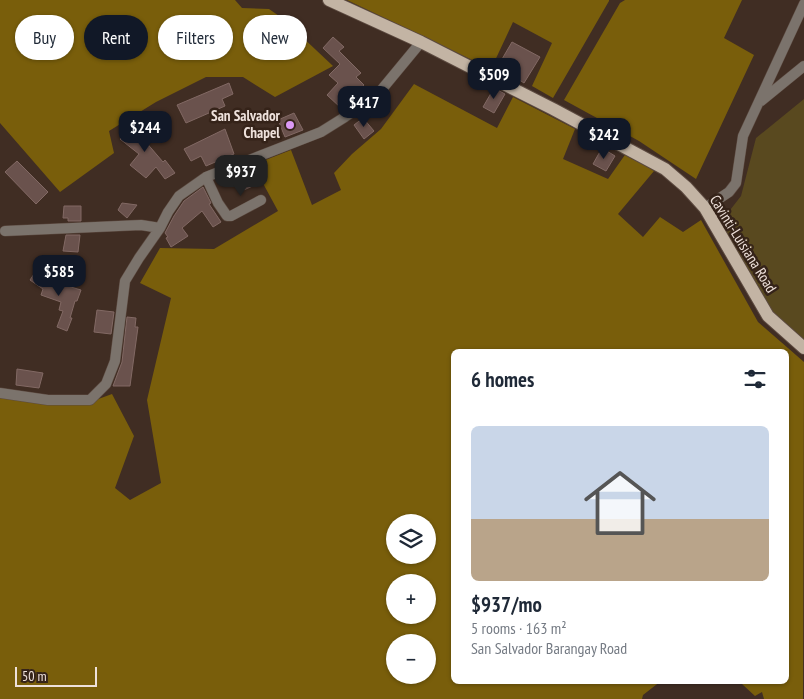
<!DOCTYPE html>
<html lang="en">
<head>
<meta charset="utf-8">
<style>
	:root { --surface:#fff; --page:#f2f2f3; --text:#1f2937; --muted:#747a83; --line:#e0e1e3; --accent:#111827 }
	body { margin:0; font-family:"PT Sans Narrow",sans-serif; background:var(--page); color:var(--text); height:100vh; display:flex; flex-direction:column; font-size:19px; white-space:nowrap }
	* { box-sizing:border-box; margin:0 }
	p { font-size:16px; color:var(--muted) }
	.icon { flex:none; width:28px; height:28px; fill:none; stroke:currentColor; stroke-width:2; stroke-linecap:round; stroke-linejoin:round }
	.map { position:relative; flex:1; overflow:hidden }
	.sheet { position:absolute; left:451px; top:349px; width:338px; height:335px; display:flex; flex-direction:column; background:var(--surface); border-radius:8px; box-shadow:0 1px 4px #0004 }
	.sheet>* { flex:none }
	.banner { position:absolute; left:15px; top:15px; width:361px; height:45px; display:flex; gap:10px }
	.fabs { position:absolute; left:386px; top:514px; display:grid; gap:10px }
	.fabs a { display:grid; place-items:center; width:50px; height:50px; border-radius:50%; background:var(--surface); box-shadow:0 1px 4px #0004; font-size:25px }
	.scale { position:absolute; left:15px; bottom:12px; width:82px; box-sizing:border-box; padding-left:5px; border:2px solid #eee1db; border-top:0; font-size:14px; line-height:18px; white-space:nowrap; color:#eee1db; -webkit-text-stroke:4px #352319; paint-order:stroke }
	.price { position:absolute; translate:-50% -42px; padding:0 11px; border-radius:10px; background:var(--accent); color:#fff; font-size:16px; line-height:32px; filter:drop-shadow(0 1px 2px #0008) }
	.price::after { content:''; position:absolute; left:50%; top:30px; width:15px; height:11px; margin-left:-8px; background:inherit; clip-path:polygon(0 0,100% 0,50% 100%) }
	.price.selected { background:#222; color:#fff }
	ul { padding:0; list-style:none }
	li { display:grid; align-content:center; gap:10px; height:265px; padding:0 20px }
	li+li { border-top:1px solid var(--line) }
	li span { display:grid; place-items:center; height:155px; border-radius:8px; color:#555 }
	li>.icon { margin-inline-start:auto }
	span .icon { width:90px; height:90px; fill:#fffc; stroke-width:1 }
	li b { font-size:21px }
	h2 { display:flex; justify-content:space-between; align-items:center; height:60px; padding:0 20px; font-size:21px }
	.pill { padding:0 18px; border-radius:22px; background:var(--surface); box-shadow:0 1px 4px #0004; font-size:18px; line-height:45px }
	.pill.selected { background:var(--accent); color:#fff }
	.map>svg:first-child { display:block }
</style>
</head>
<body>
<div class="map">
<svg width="804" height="699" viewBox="0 0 804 699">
	<rect width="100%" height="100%" fill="#402d23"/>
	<!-- green -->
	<path fill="#59491f" d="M804 99V340L767 310 720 223 741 196 756 138Z"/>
	<!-- forest -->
	<path fill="#795e0b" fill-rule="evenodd" d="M0 0H235L242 8 269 9 282 18 333 66 275 97 243 77H206L156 102 109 131 114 153 60 192 0 123Z
		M347 0H609V1L553 98 532 86 552 43 513 22 491 69Z
		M625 0H742L724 38 754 55 696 179 639 141 564 100 620 3Z
		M414 84 497 128 513 97 575 129 563 159 608 179 627 152 654 171 618 214 643 237 660 217 683 232 701 220 758 322 804 362 803 699H764L762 692 755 696 742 684 729 681H786V351H454V681H661L643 695 642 699H0V395L82 405 112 394 134 436 115 488 130 500 161 483 147 400 171 298 140 283 160 248 214 249 278 211 253 165 291 150 312 205 341 190 334 173 352 154 381 129ZM395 522H428V555H395ZM395 582H428V615H395ZM395 642H428V675H395Z"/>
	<!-- building -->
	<path fill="#6a524d" stroke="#826964" d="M333 37 344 47 339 51 361 73 356 77 364 85 341 108 327 95 338 83 329 75 340 64 323 48Z
		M512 42 540 57 524 83 498 66Z
		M229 83 233 94 222 99 225 106 186 123 177 105Z
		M494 88 505 94 494 113 483 107Z
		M294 113 303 130 285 137 278 120Z
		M363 118 374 131 364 139 354 125Z
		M141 121 149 140 145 141 163 162 165 160 175 173 165 179 156 167 146 178 130 165 139 154 120 139 135 124Z
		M225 129 234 154 206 166 201 156 191 161 184 149Z
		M602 148 615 156 606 171 593 164Z
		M17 161 48 192 36 204 5 172Z
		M247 170 255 185 239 192 232 177Z
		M203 187 211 203 209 204 221 222 213 227 202 211 182 228 188 236 171 247 166 238 168 237 165 233 174 216 184 201Z
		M122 203 137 205 127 218 118 210Z
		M64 206H81V221H68V218H63Z
		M66 235H80L78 252 63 251Z
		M36 271 51 281 81 290 77 301H75L70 318H72L67 331 57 327 63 311 59 310 61 302 41 295 43 289 30 280Z
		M97 310 114 312 111 334 94 332Z
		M127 317 136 318 135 327H138L130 386H113L122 362Z
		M17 369 43 373 39 388 16 385Z"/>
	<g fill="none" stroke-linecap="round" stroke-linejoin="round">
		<!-- street casing -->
		<g stroke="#5c4a40" stroke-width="11">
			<path id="street" d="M761 101 804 66
				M206 177 218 203 227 216H231L261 200
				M705 208 729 192 736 183 743 136 804 4
				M5 231 141 225 160 228
				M0 393 48 400H90L106 384 115 361 125 281 139 258 160 228 168 212 179 196 206 177 321 132 345 117 378 94 421 42"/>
		</g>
		<!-- primary casing -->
		<g stroke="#5c4a40" stroke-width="14">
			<path id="primary" d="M329 0 421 42 553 109 665 169 686 187 705 208 768 316 804 348"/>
		</g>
		<!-- street -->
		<use href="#street" stroke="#7b736c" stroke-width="10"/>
		<!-- primary -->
		<use href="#primary" stroke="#c3b4a4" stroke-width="12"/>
	</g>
	<!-- markers -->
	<circle fill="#db99f5" stroke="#352319" stroke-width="2" cx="290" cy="125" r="5"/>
	<g text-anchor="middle" stroke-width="5" stroke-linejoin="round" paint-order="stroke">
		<!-- poi labels -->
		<g font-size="15" font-weight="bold" fill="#eee1db" stroke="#352319" text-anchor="end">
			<text x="280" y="121">San Salvador<tspan x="280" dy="17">Chapel</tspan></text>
		</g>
		<!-- street labels -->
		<g font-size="15" fill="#eee1db" stroke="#352319">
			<text transform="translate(743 244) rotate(58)" y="5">Cavinti-Luisiana Road</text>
		</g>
	</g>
</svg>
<div class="fabs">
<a><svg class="icon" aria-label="layers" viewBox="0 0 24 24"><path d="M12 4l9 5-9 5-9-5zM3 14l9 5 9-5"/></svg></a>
<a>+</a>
<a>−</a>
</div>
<div class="scale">50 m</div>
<b class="price" style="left:494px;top:100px">$509</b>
<b class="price" style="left:364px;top:128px">$417</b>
<b class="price" style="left:145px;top:153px">$244</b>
<b class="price" style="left:604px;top:160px">$242</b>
<b class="price selected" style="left:241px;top:197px">$937</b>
<b class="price" style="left:59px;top:297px">$585</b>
<div class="banner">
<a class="pill">Buy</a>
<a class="pill selected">Rent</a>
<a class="pill">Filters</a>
<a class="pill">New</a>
</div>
<section class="sheet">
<h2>6 homes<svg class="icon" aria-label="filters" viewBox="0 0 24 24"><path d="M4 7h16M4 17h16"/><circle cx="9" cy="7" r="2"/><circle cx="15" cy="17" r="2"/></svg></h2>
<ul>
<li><span style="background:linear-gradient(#c9d6e8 60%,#b9a48a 0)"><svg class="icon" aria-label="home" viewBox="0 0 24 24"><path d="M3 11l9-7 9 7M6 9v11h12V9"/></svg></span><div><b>$937/mo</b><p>5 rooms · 163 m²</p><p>San Salvador Barangay Road</p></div></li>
</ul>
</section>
</div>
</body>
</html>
